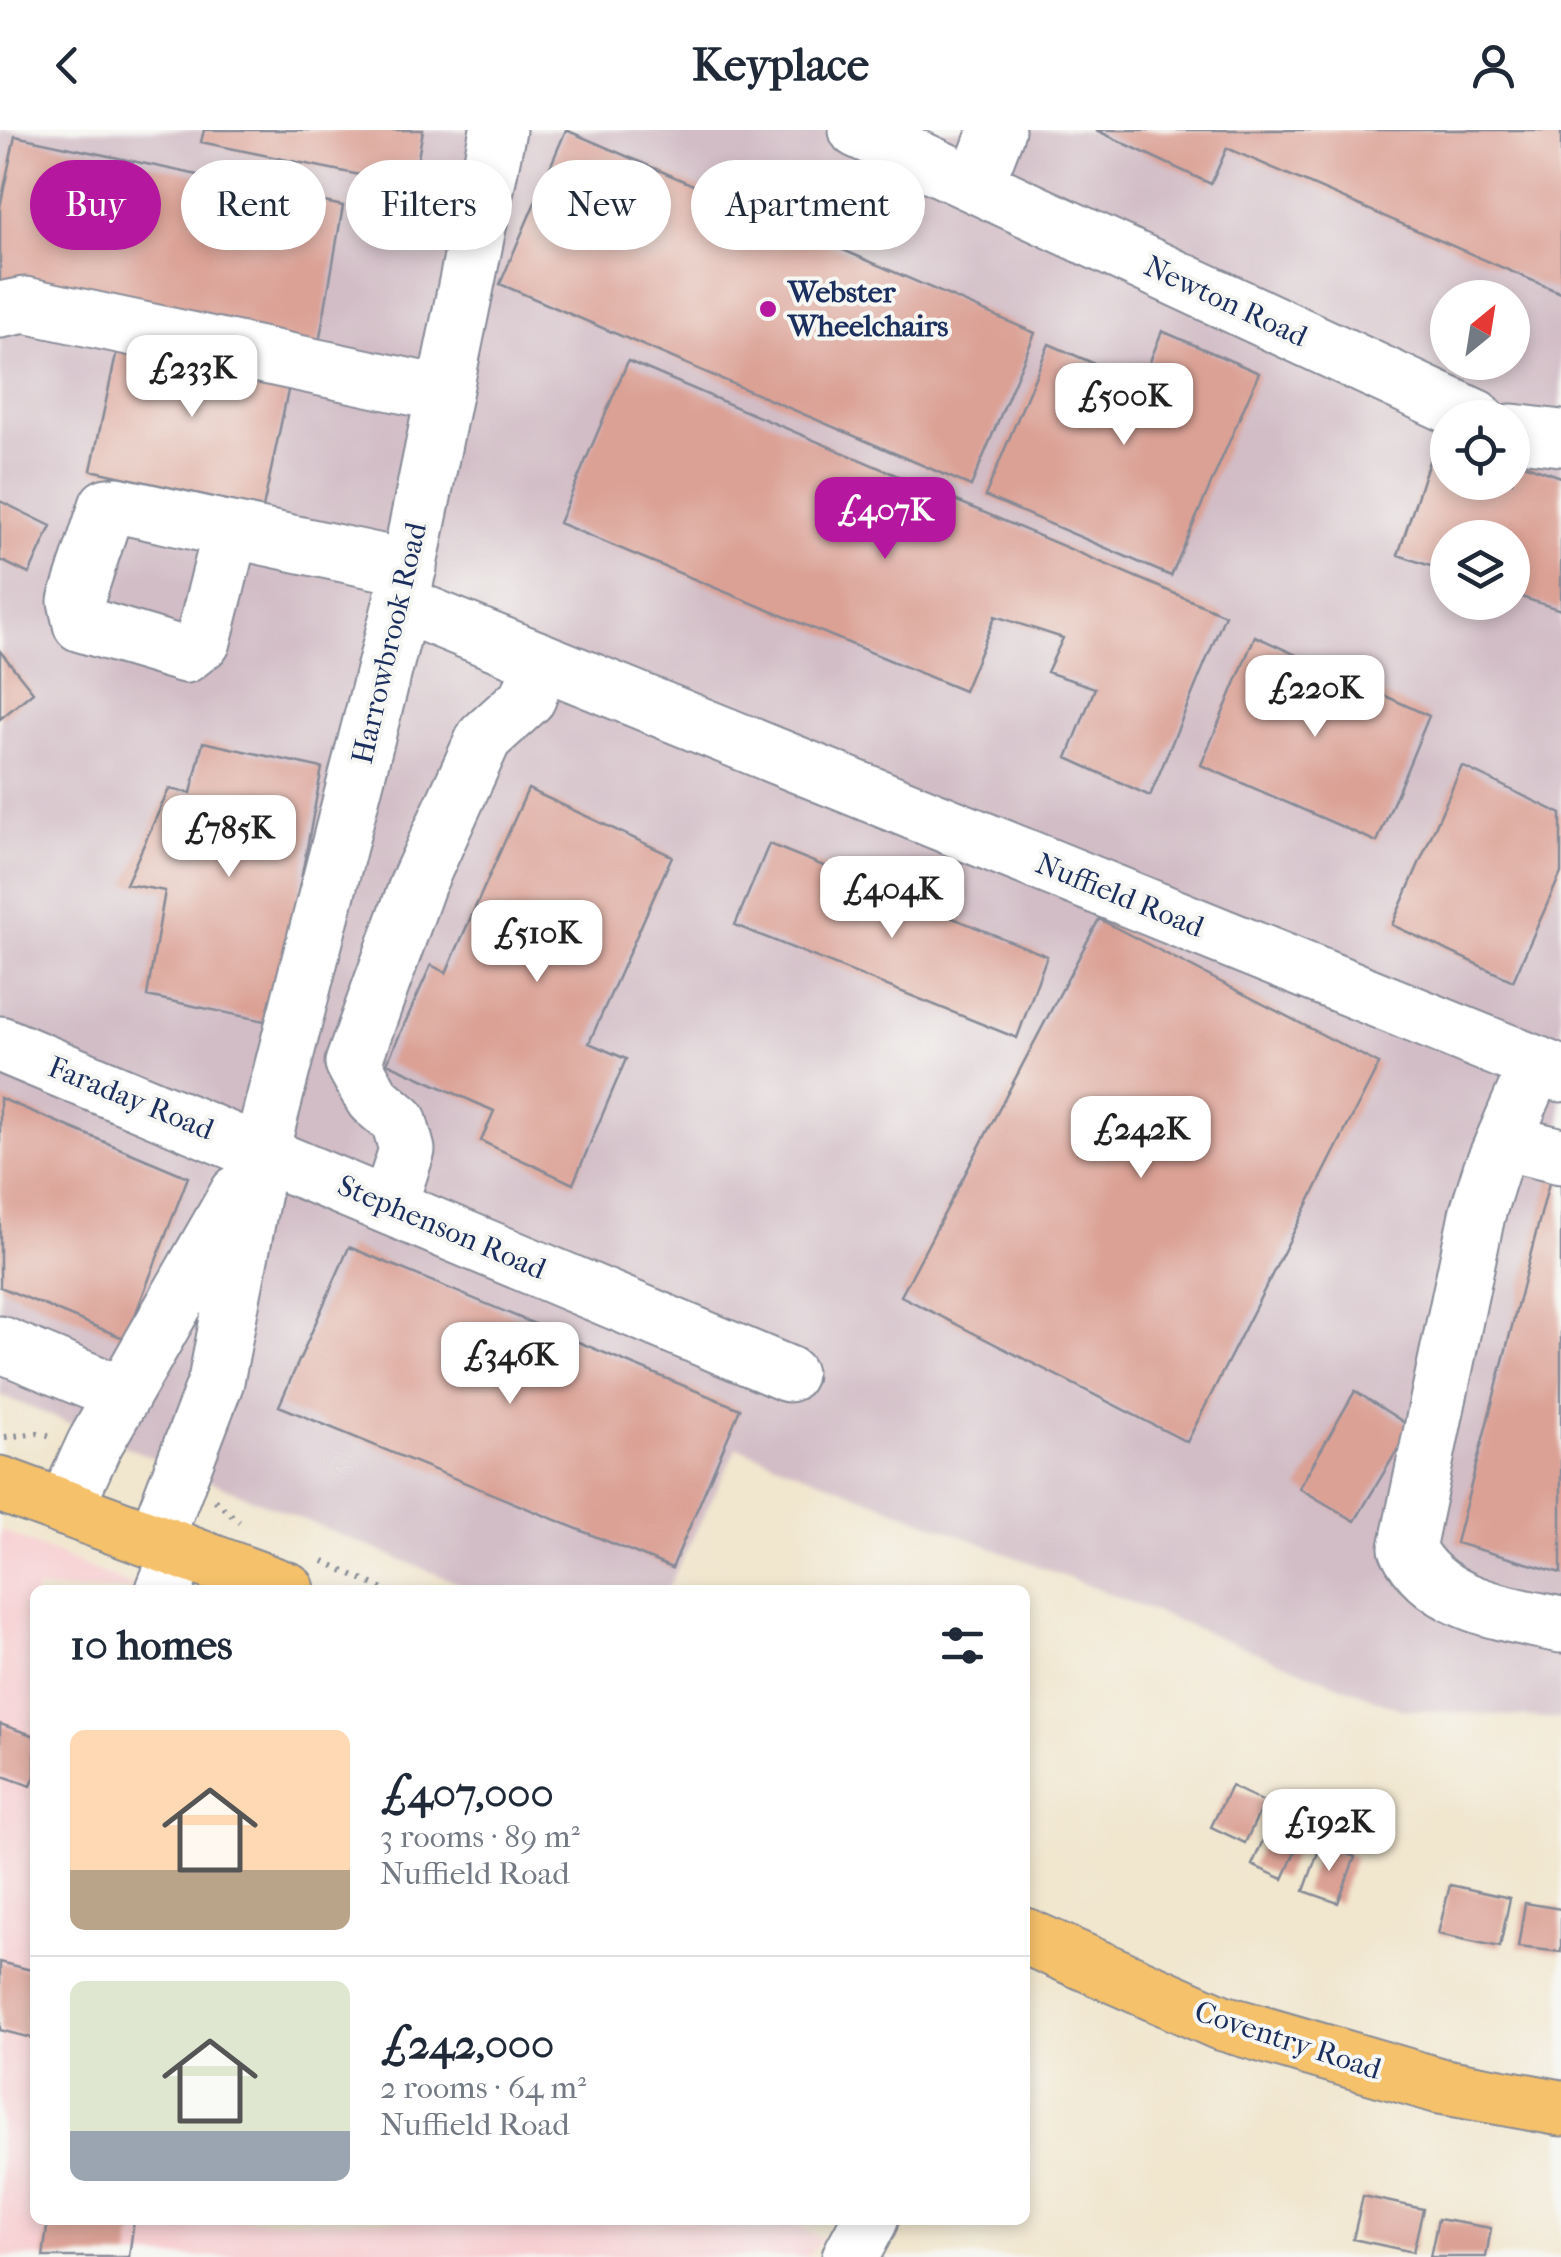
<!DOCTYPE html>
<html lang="en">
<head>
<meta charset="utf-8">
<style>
	:root { --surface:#fff; --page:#f2f2f3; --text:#1f2937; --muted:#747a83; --line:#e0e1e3; --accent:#b5179e }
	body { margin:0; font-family:"IM FELL French Canon",serif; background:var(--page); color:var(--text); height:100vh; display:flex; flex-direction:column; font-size:38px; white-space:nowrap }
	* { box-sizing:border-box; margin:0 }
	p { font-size:32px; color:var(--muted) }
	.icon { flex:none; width:55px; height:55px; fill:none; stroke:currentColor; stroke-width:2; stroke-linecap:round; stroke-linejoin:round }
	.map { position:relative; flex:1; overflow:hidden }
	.drawer { position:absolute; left:30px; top:1455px; width:1000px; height:640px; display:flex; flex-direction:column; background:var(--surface); border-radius:15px; box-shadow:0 5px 15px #0003 }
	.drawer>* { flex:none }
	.banner { position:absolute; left:30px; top:30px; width:1000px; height:90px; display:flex; gap:20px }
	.needle { width:65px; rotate:30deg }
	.fabs { position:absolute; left:1430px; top:150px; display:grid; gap:20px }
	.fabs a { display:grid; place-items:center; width:100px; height:100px; border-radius:50%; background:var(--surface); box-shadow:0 5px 15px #0003; font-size:50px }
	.price { position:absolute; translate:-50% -85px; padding:0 22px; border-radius:20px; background:#fff; color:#222; font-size:32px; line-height:65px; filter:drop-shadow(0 2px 5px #0008) }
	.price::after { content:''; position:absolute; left:50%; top:60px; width:30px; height:22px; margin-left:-15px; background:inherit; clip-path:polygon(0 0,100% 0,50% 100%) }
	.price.on { background:var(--accent); color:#fff }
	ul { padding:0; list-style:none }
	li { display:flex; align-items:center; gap:30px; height:250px; padding:0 40px }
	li+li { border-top:2px solid var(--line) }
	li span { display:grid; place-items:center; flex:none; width:280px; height:200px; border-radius:15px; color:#555 }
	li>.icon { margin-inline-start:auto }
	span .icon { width:120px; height:120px; fill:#fffc; stroke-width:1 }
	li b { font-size:42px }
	h2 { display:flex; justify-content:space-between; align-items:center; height:120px; padding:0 40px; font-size:42px }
	.tag { padding:0 35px; border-radius:45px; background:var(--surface); box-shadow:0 5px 15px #0003; font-size:35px; line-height:90px }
	.tag.on { background:var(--accent); color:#fff }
	header { display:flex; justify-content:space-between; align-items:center; height:130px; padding:0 40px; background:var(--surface); font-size:45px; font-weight:700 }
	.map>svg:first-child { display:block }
</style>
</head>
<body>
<header><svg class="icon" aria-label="back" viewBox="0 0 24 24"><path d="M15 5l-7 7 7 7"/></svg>Keyplace<svg class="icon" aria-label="person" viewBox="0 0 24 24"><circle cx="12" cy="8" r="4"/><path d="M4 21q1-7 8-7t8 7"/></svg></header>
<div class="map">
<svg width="1561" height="2127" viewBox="0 0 1561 2127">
	<rect width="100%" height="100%" fill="#f6f6f2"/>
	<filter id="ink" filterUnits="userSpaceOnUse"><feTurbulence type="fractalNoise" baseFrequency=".01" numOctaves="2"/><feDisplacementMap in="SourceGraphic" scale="20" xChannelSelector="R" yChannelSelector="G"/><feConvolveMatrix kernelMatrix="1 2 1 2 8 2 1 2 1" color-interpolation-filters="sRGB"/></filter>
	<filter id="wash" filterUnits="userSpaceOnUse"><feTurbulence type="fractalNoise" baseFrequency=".0048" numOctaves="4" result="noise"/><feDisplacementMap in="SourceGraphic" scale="40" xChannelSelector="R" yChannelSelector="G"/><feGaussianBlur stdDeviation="2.25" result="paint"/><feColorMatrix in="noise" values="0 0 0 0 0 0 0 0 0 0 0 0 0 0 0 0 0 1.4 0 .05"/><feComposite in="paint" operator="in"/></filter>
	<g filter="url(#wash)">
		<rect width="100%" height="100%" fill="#f1e6ce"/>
		<!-- built -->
		<path fill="#f7cfd2" d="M0 1400 143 1460H35V2090H785L823 2109 806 2127H0Z"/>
		<!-- industrial -->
		<path fill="#d2bdc6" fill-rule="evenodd" d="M0 0H1561V1589L1400 1579 737 1317 667 1460H475L0 1265ZM1448 168H1512V232H1448ZM1448 288H1512V352H1448ZM1448 408H1512V472H1448Z"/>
		<g id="blocks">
			<!-- building -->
			<path fill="#dba195" d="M204 0H423L413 56 201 12Z
				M566 0 1035 203 971 356 500 154Z
				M1096 0H1561V163L1227 18 1211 54Z
				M15 6 343 76 316 230 0 159V77Z
				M1162 201 1259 243 1171 446 985 366 1049 214 1141 254Z
				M121 202 292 242 263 378 91 340Z
				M628 231 1225 485 1150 666 1067 628 1095 558 1047 542 1063 508 995 486 964 561 559 393Z
				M1438 304 1448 307V352H1512V330L1561 347V480L1512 464V408H1448V442L1398 425Z
				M0 371 51 396 29 444 0 430Z
				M1255 506 1429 586 1377 712 1201 635Z
				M0 521 33 562 0 589Z
				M203 612 322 638 274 893 147 866 165 761 126 754 169 659 191 663Z
				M1462 636 1561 684V743L1513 851 1392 795Z
				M528 659 672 726 589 913 626 929 573 1054 481 1011 494 981 387 933 431 835 446 843Z
				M769 714 1047 826 1017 908 735 795Z
				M1099 789 1379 934 1187 1312 901 1166Z
				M0 968 188 1047 126 1209 0 1157Z
				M1550 1049 1561 1052V1443L1456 1413Z
				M349 1117 740 1279 672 1438 279 1276Z
				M1355 1261 1411 1297 1355 1391 1299 1358Z
				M0 1594 35 1606V1646L31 1656 0 1645Z
				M1231 1656 1264 1672 1245 1713 1211 1697Z
				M1272 1690 1303 1704 1283 1749 1252 1735Z
				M1321 1714 1355 1727 1338 1773 1304 1761Z
				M1450 1755 1510 1768 1500 1817 1438 1804Z
				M1525 1773 1561 1779V1822L1518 1817Z
				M0 1832 35 1841V1909L0 1900Z
				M1363 2066 1423 2079 1413 2122 1353 2109Z
				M1438 2089 1491 2098 1486 2127H1430Z
				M48 2090H134L129 2127H43Z"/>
		</g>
	</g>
	<g filter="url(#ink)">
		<use href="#blocks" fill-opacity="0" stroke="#868a96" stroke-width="2.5"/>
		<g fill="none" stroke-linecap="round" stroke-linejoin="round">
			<!-- minor casing -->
			<g stroke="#868a96" stroke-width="59">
				<path id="minor" d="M857 0 1477 288
					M976 55 997 0
					M0 180 25 175 444 264
					M1512 302 1561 308
					M231 400 117 375 107 376 76 471 81 494 185 525 203 511 231 400 409 438
					M401 474 1561 944
					M0 914 788 1244
					M1537 934 1491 1040 1477 1085 1407 1418C1434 1475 1505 1483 1561 1495
					M1503 1012 1561 1026
					M389 1075 407 1020 399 991 373 969 353 933 418 753 484 608 528 568 542 531
					M0 1214 123 1265
					M65 1378 94 1315 238 1063
					M155 1411 216 1251 261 1021 401 474 498 0
					M164 1460 180 1420
					M850 2127 870 2090"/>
			</g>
			<!-- major casing -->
			<g stroke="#868a96" stroke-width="59">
				<path id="major" d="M0 1354 287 1460
					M1025 1806 1220 1892 1440 1956 1561 1978"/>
			</g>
			<!-- path -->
			<path stroke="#868a96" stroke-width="6" stroke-dasharray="2.5 8" stroke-linecap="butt" d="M5 1307 38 1303 52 1306
				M215 1370 239 1392
				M323 1431 385 1460"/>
			<!-- minor -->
			<use href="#minor" stroke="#fff" stroke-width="55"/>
			<!-- major -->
			<use href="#major" stroke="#f5c16b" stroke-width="55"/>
		</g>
	</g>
	<!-- markers -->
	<circle fill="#b5179e" stroke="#f6f6f2" stroke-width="4" cx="768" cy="179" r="10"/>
	<g text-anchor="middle" stroke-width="8" stroke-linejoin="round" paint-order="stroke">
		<!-- poi labels -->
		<g font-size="30" font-weight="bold" fill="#1b2f5e" stroke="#f6f6f2" text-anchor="start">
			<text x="788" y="172">Webster<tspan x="788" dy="34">Wheelchairs</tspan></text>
		</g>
		<!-- street labels -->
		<g font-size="30" fill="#1b2f5e" stroke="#f6f6f2">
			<text transform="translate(1226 171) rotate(25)" y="10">Newton Road</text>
			<text transform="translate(389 513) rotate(-77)" y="10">Harrowbrook Road</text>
			<text transform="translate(1120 765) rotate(22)" y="10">Nuffield Road</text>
			<text transform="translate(131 968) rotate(22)" y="10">Faraday Road</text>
			<text transform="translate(442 1097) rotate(23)" y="10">Stephenson Road</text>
			<text transform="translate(1288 1910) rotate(18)" y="10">Coventry Road</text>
		</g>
	</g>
</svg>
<div class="fabs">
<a><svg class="needle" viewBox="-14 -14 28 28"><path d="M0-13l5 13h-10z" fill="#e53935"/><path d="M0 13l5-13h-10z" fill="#747a83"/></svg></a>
<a><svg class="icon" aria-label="locate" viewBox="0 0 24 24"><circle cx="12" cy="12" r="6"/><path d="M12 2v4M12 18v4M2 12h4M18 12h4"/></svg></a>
<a><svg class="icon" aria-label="layers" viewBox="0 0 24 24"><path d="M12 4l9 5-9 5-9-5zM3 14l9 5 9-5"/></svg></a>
</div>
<b class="price" style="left:192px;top:290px">£233K</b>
<b class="price" style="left:1124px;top:318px">£500K</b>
<b class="price on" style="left:885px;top:432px">£407K</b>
<b class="price" style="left:1315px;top:610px">£220K</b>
<b class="price" style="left:229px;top:750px">£785K</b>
<b class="price" style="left:892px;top:811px">£404K</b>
<b class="price" style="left:537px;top:855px">£510K</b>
<b class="price" style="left:1141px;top:1051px">£242K</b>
<b class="price" style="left:510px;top:1277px">£346K</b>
<b class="price" style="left:1329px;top:1744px">£192K</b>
<div class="banner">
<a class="tag on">Buy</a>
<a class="tag">Rent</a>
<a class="tag">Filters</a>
<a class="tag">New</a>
<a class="tag">Apartment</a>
</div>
<section class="drawer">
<h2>10 homes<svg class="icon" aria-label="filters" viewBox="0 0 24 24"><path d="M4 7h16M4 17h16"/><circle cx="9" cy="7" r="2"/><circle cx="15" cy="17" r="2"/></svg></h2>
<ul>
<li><span style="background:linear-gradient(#ffd9b3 70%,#b9a48a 0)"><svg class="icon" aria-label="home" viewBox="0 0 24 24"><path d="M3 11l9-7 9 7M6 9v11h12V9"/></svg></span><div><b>£407,000</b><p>3 rooms · 89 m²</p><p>Nuffield Road</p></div></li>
<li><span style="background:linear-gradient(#dfe7d0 75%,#9aa5b1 0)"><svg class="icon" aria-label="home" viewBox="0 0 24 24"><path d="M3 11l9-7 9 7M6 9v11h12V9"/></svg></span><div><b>£242,000</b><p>2 rooms · 64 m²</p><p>Nuffield Road</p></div></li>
</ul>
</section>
</div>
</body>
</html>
